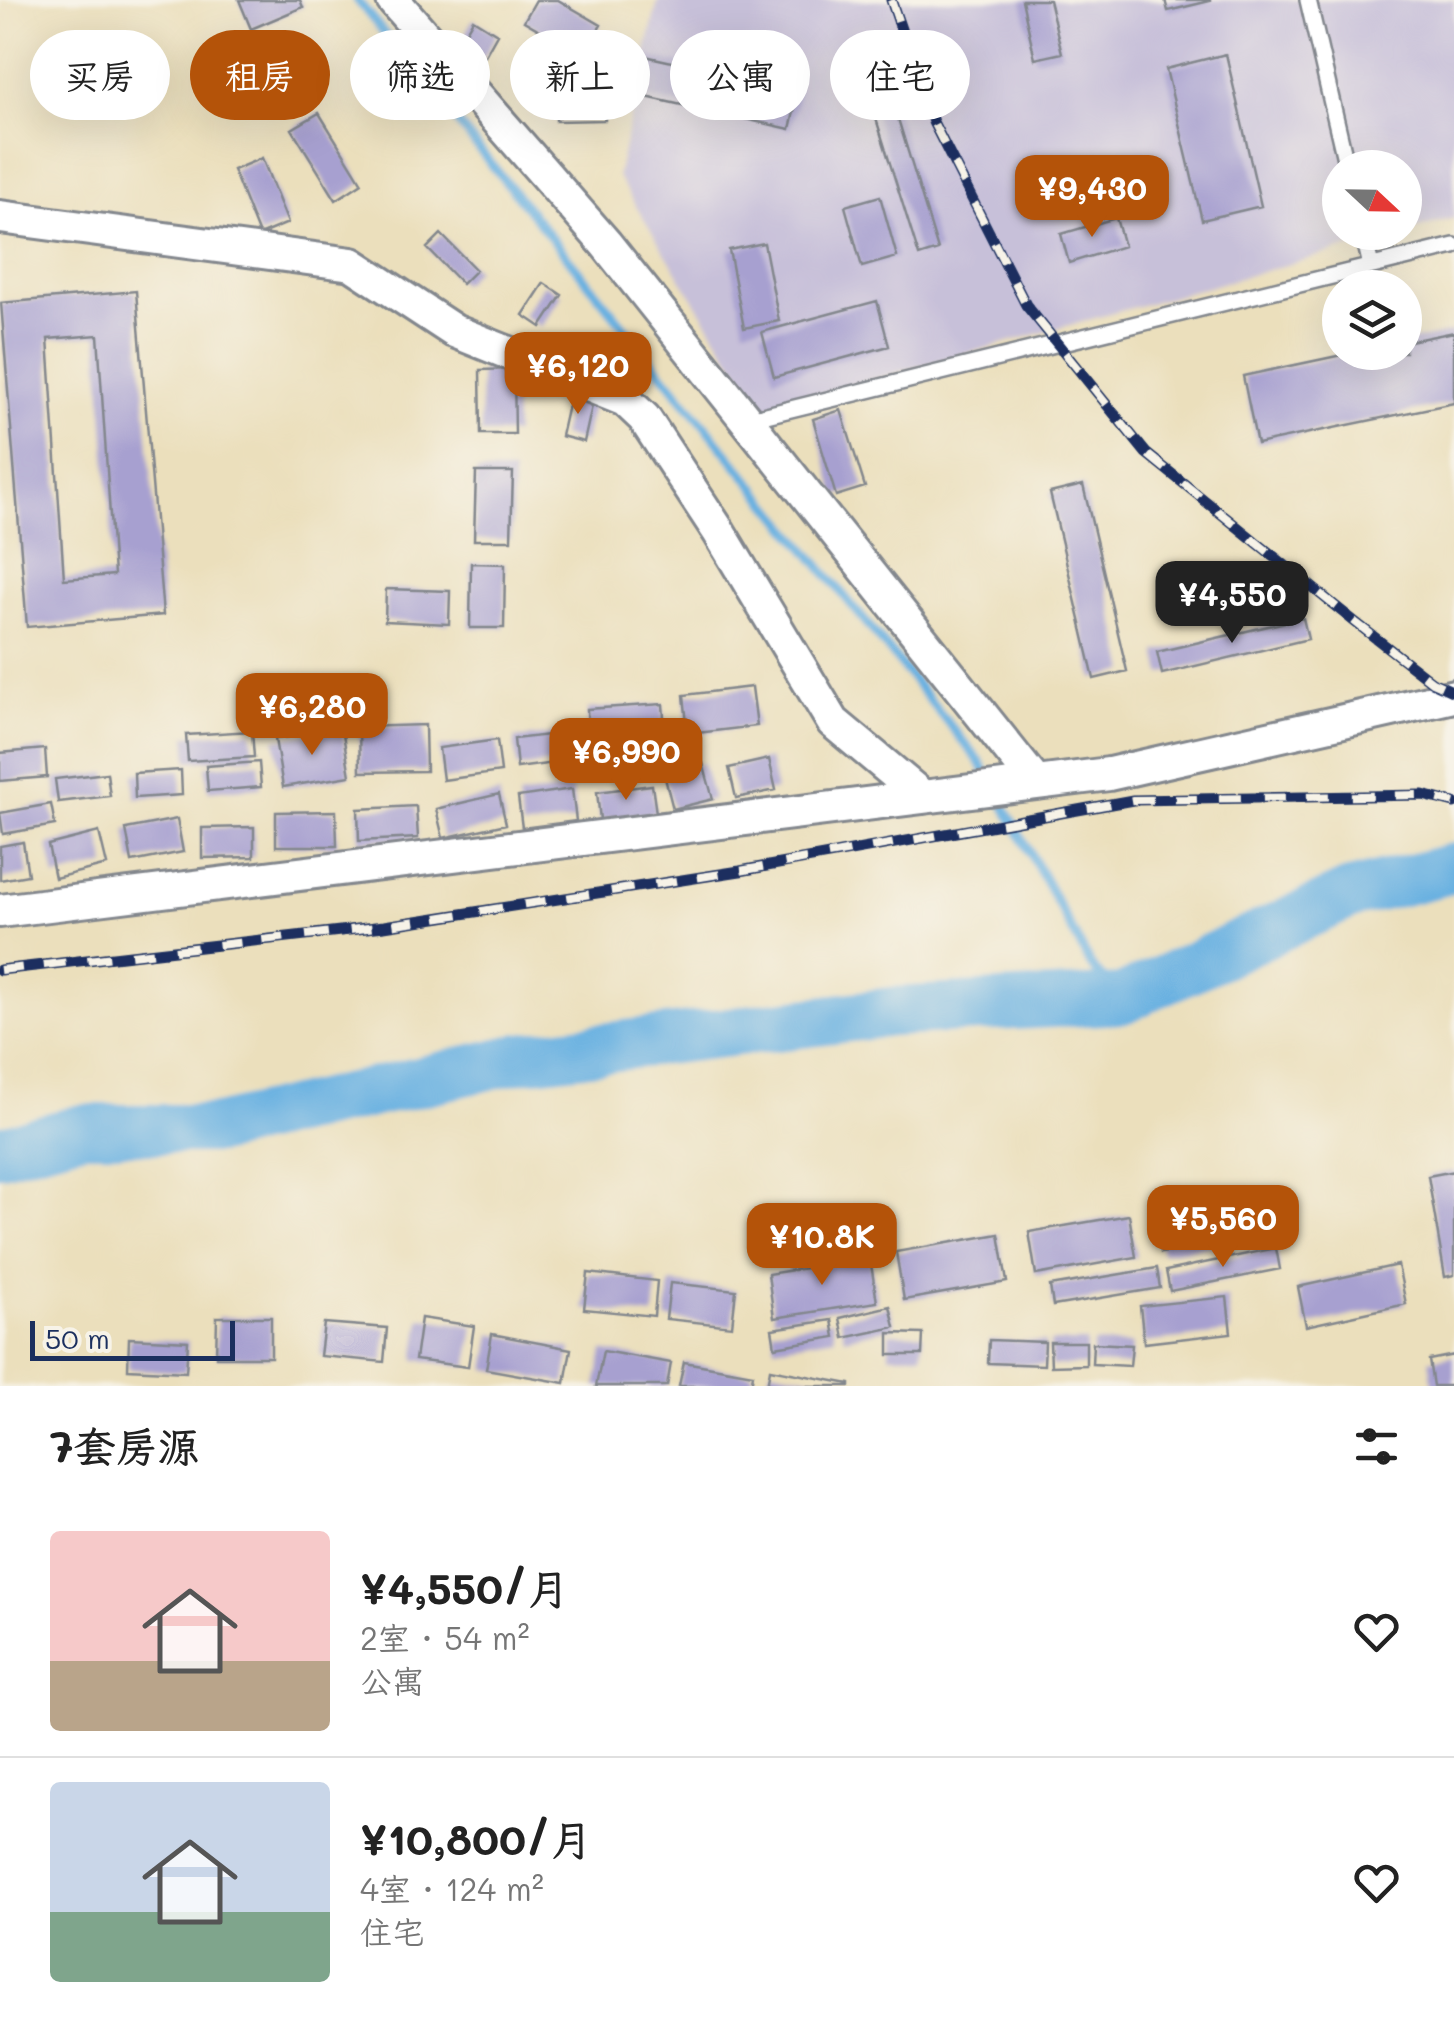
<!DOCTYPE html>
<html lang="zh">
<head>
<meta charset="utf-8">
<style>
	:root { --surface:#fff; --page:#f2f2f2; --text:#222; --muted:#767676; --line:#e0e0e0; --accent:#b45309 }
	body { margin:0; font-family:Mali,"LXGW WenKai TC",sans-serif; background:var(--page); color:var(--text); height:100vh; display:flex; flex-direction:column; font-size:38px; white-space:nowrap }
	* { box-sizing:border-box; margin:0 }
	p { font-size:32px; color:var(--muted) }
	.icon { flex:none; width:55px; height:55px; fill:none; stroke:currentColor; stroke-width:2; stroke-linecap:round; stroke-linejoin:round }
	.map { position:relative; height:1386px; overflow:hidden }
	.details { display:flex; flex-direction:column; background:var(--surface); flex:1 }
	.details>* { flex:none }
	.top-card { position:absolute; left:30px; top:30px; width:1395px; height:90px; display:flex; gap:20px }
	.needle { width:65px; rotate:112deg }
	.controls { position:absolute; left:1322px; top:150px; display:grid; gap:20px }
	.controls a { display:grid; place-items:center; width:100px; height:100px; border-radius:50%; background:var(--surface); box-shadow:0 10px 40px #0002; font-size:50px }
	.scale { position:absolute; left:30px; bottom:25px; width:205px; box-sizing:border-box; padding-left:10px; border:5px solid #1b2f5e; border-top:0; font-size:28px; line-height:35px; white-space:nowrap; color:#1b2f5e; -webkit-text-stroke:8px #f7f3e8; paint-order:stroke }
	.price { position:absolute; translate:-50% -85px; padding:0 22px; border-radius:20px; background:var(--accent); color:#fff; font-size:32px; line-height:65px; filter:drop-shadow(0 2px 5px #0008) }
	.price::after { content:''; position:absolute; left:50%; top:60px; width:30px; height:22px; margin-left:-15px; background:inherit; clip-path:polygon(0 0,100% 0,50% 100%) }
	.price.active { background:#222; color:#fff }
	ul { padding:0; list-style:none }
	li { display:flex; align-items:center; gap:30px; height:250px; padding:0 50px }
	li+li { border-top:2px solid var(--line) }
	li span { display:grid; place-items:center; flex:none; width:280px; height:200px; border-radius:10px; color:#555 }
	li>.icon { margin-inline-start:auto }
	span .icon { width:120px; height:120px; fill:#fffc; stroke-width:1 }
	li b { font-size:42px }
	h2 { display:flex; justify-content:space-between; align-items:center; height:120px; padding:0 50px; font-size:42px }
	.chip { padding:0 35px; border-radius:45px; background:var(--surface); box-shadow:0 10px 40px #0002; font-size:35px; line-height:90px }
	.chip.active { background:var(--accent); color:#fff }
	.map>svg:first-child { display:block }
</style>
</head>
<body>
<div class="map">
<svg width="1454" height="1386" viewBox="0 0 1454 1386">
	<rect width="100%" height="100%" fill="#f7f3e8"/>
	<filter id="ink" filterUnits="userSpaceOnUse"><feTurbulence type="fractalNoise" baseFrequency=".01" numOctaves="2"/><feDisplacementMap in="SourceGraphic" scale="20" xChannelSelector="R" yChannelSelector="G"/><feConvolveMatrix kernelMatrix="1 2 1 2 8 2 1 2 1" color-interpolation-filters="sRGB"/></filter>
	<filter id="wash" filterUnits="userSpaceOnUse"><feTurbulence type="fractalNoise" baseFrequency=".0048" numOctaves="4" result="noise"/><feDisplacementMap in="SourceGraphic" scale="40" xChannelSelector="R" yChannelSelector="G"/><feGaussianBlur stdDeviation="2.25" result="paint"/><feColorMatrix in="noise" values="0 0 0 0 0 0 0 0 0 0 0 0 0 0 0 0 0 1.4 0 .05"/><feComposite in="paint" operator="in"/></filter>
	<g filter="url(#wash)">
		<rect width="100%" height="100%" fill="#ebdfbc"/>
		<!-- industrial -->
		<path fill="#c7c0d9" d="M658 0H1454V218L1405 232V168H1340V232L1402 233 763 410 617 176Z"/>
		<g fill="none" stroke-linecap="round" stroke-linejoin="round">
			<!-- stream -->
			<path stroke="#69b1e1" stroke-width="9" d="M357 0 980 762 991 782
				M999 796 1092 967 1122 999"/>
			<!-- river -->
			<path stroke="#69b1e1" stroke-width="50" d="M0 1151 83 1129H217L520 1058 891 1012 1122 999 1350 894 1454 868"/>
		</g>
		<g id="blocks">
			<!-- building -->
			<path fill="#a7a0d0" fill-rule="evenodd" d="M239 0H300L303 7 251 29Z
				M536 0H558L601 25 583 55 524 21Z
				M1022 0H1049L1062 53 1035 59Z
				M1165 0H1210V1L1168 11Z
				M473 19 497 34 483 59 458 45Z
				M1226 54 1261 206 1202 220 1166 69Z
				M645 56 799 90 790 129 637 95Z
				M605 68V120L556 121V69Z
				M888 86 938 250 919 256 868 93Z
				M319 113 362 183 336 200 292 129Z
				M262 158 288 223 259 235 233 170Z
				M880 196 897 257 862 267 845 206Z
				M1116 218 1124 246 1069 263 1061 234Z
				M441 234 476 270 462 284 427 248Z
				M764 243 779 321 744 328 729 250Z
				M544 283 562 295 541 327 523 315Z
				M136 291 163 615 27 627 1 303ZM98 335 114 575 64 579 48 339Z
				M877 301 889 346 774 377 762 332Z
				M1454 332V403L1257 444 1243 376 1356 352H1405V342Z
				M514 369 515 434H481L480 370Z
				M571 392 594 397 584 442 561 436Z
				M841 410 865 487 836 496 813 419Z
				M476 472H513L511 540H474Z
				M1083 485 1127 671 1094 679 1050 493Z
				M471 563 505 564 504 628H470Z
				M386 589 450 591 449 624 385 621Z
				M1303 618 1308 639 1162 674 1157 652Z
				M752 687 757 726 688 734 684 695Z
				M663 704 666 745 589 750 587 709Z
				M425 725 426 771 360 772 359 727Z
				M342 728 350 776 283 787 275 739Z
				M252 731 254 757 188 761 186 735Z
				M574 732 577 760 517 768 514 739Z
				M497 740 501 772 443 780 439 748Z
				M45 749 47 777 0 781V753Z
				M769 759 776 790 736 798 729 768Z
				M259 762 261 787 208 791 206 766Z
				M703 763 713 799 673 809 664 774Z
				M181 770 182 795 135 798 134 773Z
				M107 773 110 796 58 802 55 779Z
				M652 785 656 813 600 820 597 792Z
				M572 789 576 821 522 828 518 797Z
				M499 794 506 824 443 838 436 809Z
				M51 804 55 825 3 834 0 813Z
				M416 806 418 838 359 841 358 809Z
				M336 811 337 846H276V812Z
				M177 819 183 852 132 862 126 829Z
				M254 827V857L202 858V828Z
				M99 832 107 865 55 878 48 845Z
				M23 842 28 875 0 880V846Z
				M1454 1171V1275L1445 1277 1428 1176Z
				M1256 1192 1263 1238 1161 1253 1154 1208Z
				M1129 1215 1136 1257 1036 1275 1029 1232Z
				M999 1234 1007 1282 904 1300 896 1252Z
				M1276 1248 1280 1269 1170 1291 1166 1271Z
				M870 1258 877 1302 774 1318 768 1274Z
				M1398 1265 1406 1304 1306 1326 1298 1287Z
				M1157 1268 1160 1288 1053 1306 1050 1286Z
				M588 1273 657 1281 654 1316 584 1309Z
				M670 1283 736 1290 732 1326 666 1319Z
				M1227 1297 1231 1333 1144 1343 1140 1306Z
				M890 1306 895 1327 844 1338 840 1318Z
				M217 1317H271V1357H216Z
				M421 1318 474 1326 468 1367 415 1360Z
				M832 1320 835 1337 775 1347 772 1329Z
				M324 1323 387 1328 384 1362 320 1356Z
				M889 1333 923 1334 922 1355H889Z
				M492 1334 571 1349 565 1383 486 1369Z
				M129 1338 188 1341 186 1372 128 1369Z
				M989 1340 1045 1342 1044 1365 988 1363Z
				M1050 1342H1086V1365L1051 1366Z
				M1093 1343 1132 1345 1130 1366 1092 1364Z
				M603 1351 671 1363 667 1386H596Z
				M1454 1355V1386H1433L1429 1360Z
				M684 1362 753 1374 751 1386H679Z
				M770 1369 850 1384V1386H767Z"/>
		</g>
	</g>
	<g filter="url(#ink)">
		<use href="#blocks" fill-opacity="0" stroke="#83878d" stroke-width="2.5"/>
		<g fill="none" stroke-linecap="round" stroke-linejoin="round">
			<!-- lane casing -->
			<g stroke="#83878d" stroke-width="20">
				<path id="lane" d="M1308 0 1347 168
					M1363 232 1371 266
					M746 420 1454 246"/>
			</g>
			<!-- street casing -->
			<g stroke="#83878d" stroke-width="38">
				<path id="street" d="M393 0 606 244 1036 783
					M0 217 352 264 454 331 625 400 644 418 719 532 833 722 923 797
					M0 911 1109 774 1454 696"/>
			</g>
			<!-- lane -->
			<use href="#lane" stroke="#fff" stroke-width="15"/>
			<!-- street -->
			<use href="#street" stroke="#fff" stroke-width="32"/>
			<!-- rail casing -->
			<g stroke="#1b2f5e" stroke-width="11">
				<path id="rail" d="M891 0 933 122 1026 305 1146 453 1355 622 1432 682 1454 692
					M0 970 384 926 740 871 1133 800 1423 795 1454 803"/>
			</g>
			<!-- rail -->
			<use href="#rail" stroke="#f7f3e8" stroke-width="8" stroke-dasharray="22" stroke-linecap="butt"/>
		</g>
	</g>
</svg>
<div class="controls">
<a><svg class="needle" viewBox="-14 -14 28 28"><path d="M0-13l5 13h-10z" fill="#e53935"/><path d="M0 13l5-13h-10z" fill="#767676"/></svg></a>
<a><svg class="icon" aria-label="layers" viewBox="0 0 24 24"><path d="M12 4l9 5-9 5-9-5zM3 14l9 5 9-5"/></svg></a>
</div>
<div class="scale">50 m</div>
<b class="price" style="left:1092px;top:240px">¥9,430</b>
<b class="price" style="left:578px;top:417px">¥6,120</b>
<b class="price active" style="left:1232px;top:646px">¥4,550</b>
<b class="price" style="left:312px;top:758px">¥6,280</b>
<b class="price" style="left:626px;top:803px">¥6,990</b>
<b class="price" style="left:1223px;top:1270px">¥5,560</b>
<b class="price" style="left:822px;top:1288px">¥10.8K</b>
<div class="top-card">
<a class="chip">买房</a>
<a class="chip active">租房</a>
<a class="chip">筛选</a>
<a class="chip">新上</a>
<a class="chip">公寓</a>
<a class="chip">住宅</a>
</div>
</div>
<section class="details">
<h2>7套房源<svg class="icon" aria-label="filters" viewBox="0 0 24 24"><path d="M4 7h16M4 17h16"/><circle cx="9" cy="7" r="2"/><circle cx="15" cy="17" r="2"/></svg></h2>
<ul>
<li><span style="background:linear-gradient(#f6c9c9 65%,#b9a48a 0)"><svg class="icon" aria-label="home" viewBox="0 0 24 24"><path d="M3 11l9-7 9 7M6 9v11h12V9"/></svg></span><div><b>¥4,550/月</b><p>2室 · 54 m²</p><p>公寓</p></div><svg class="icon" aria-label="heart" viewBox="0 0 24 24"><path d="M12 20l-8-8c-3-5 5-10 8-4 3-6 11-1 8 4z"/></svg></li>
<li><span style="background:linear-gradient(#c9d6e8 65%,#7fa58c 0)"><svg class="icon" aria-label="home" viewBox="0 0 24 24"><path d="M3 11l9-7 9 7M6 9v11h12V9"/></svg></span><div><b>¥10,800/月</b><p>4室 · 124 m²</p><p>住宅</p></div><svg class="icon" aria-label="heart" viewBox="0 0 24 24"><path d="M12 20l-8-8c-3-5 5-10 8-4 3-6 11-1 8 4z"/></svg></li>
</ul>
</section>
</body>
</html>
